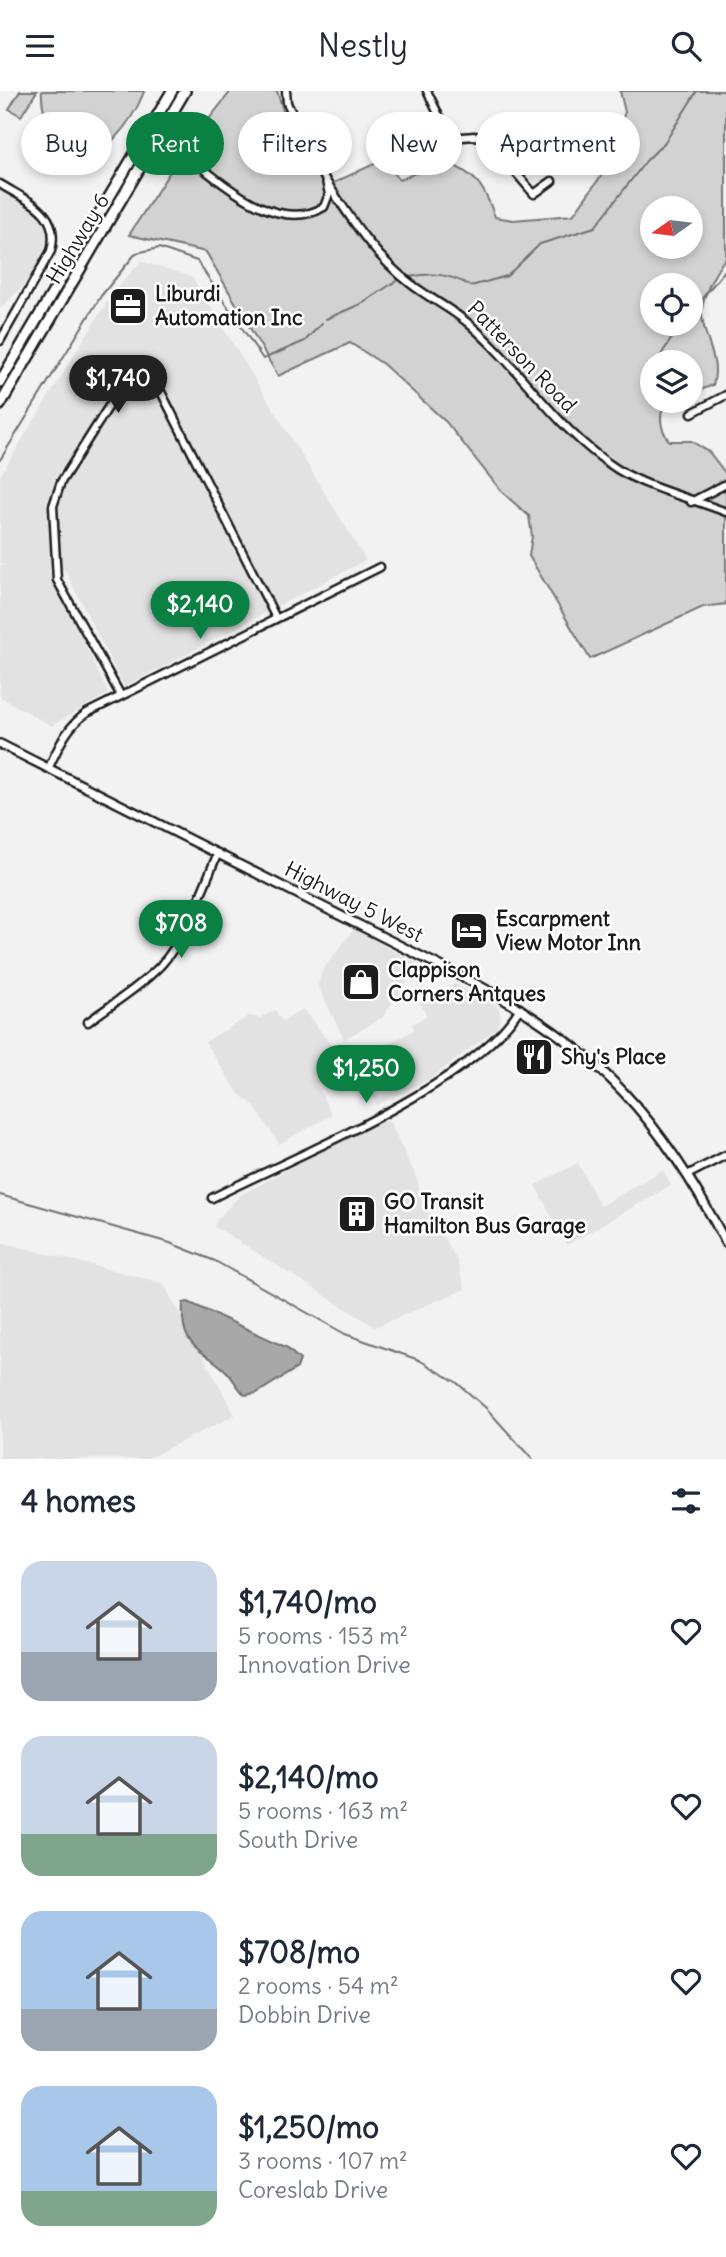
<!DOCTYPE html>
<html lang="en">
<head>
<meta charset="utf-8">
<style>
	:root { --surface:#fff; --page:#f6f6f7; --text:#1f2937; --muted:#747a83; --accent:#0b8043 }
	body { margin:0; font-family:Delius,sans-serif; background:var(--page); color:var(--text); height:100vh; display:flex; flex-direction:column; font-size:26px; white-space:nowrap }
	* { box-sizing:border-box; margin:0 }
	p { font-size:23px; color:var(--muted) }
	.icon { flex:none; width:38px; height:38px; fill:none; stroke:currentColor; stroke-width:2; stroke-linecap:round; stroke-linejoin:round }
	.map { position:relative; height:1368px; overflow:hidden }
	.side { display:flex; flex-direction:column; background:var(--surface); flex:1 }
	.side>* { flex:none }
	.guide { position:absolute; left:21px; top:21px; width:684px; height:63px; display:flex; gap:14px }
	.needle { width:46px; rotate:256deg }
	.controls { position:absolute; left:640px; top:105px; display:grid; gap:14px }
	.controls a { display:grid; place-items:center; width:63px; height:63px; border-radius:50%; background:var(--surface); box-shadow:0 4px 10px #0003; font-size:35px }
	.price { position:absolute; translate:-50% -60px; padding:0 16px; border-radius:24px; background:var(--accent); color:#fff; font-size:23px; line-height:46px; filter:drop-shadow(0 2px 4px #0008) }
	.price::after { content:''; position:absolute; left:50%; top:42px; width:21px; height:16px; margin-left:-10px; background:inherit; clip-path:polygon(0 0,100% 0,50% 100%) }
	.price.selected { background:#222; color:#fff }
	ul { padding:0; list-style:none }
	li { display:flex; align-items:center; gap:21px; height:175px; padding:0 21px }
	li span { display:grid; place-items:center; flex:none; width:196px; height:140px; border-radius:21px; color:#555 }
	li>.icon { margin-inline-start:auto }
	span .icon { width:84px; height:84px; fill:#fffc; stroke-width:1 }
	li b { font-size:30px }
	h2 { display:flex; justify-content:space-between; align-items:center; height:84px; padding:0 21px; font-size:30px }
	.chip { padding:0 24px; border-radius:32px; background:var(--surface); box-shadow:0 4px 10px #0003; font-size:24px; line-height:63px }
	.chip.selected { background:var(--accent); color:#fff }
	header { display:flex; justify-content:space-between; align-items:center; height:91px; padding:0 21px; background:var(--surface); font-size:32px; font-weight:600 }
	.map>svg:first-child { display:block }
</style>
</head>
<body>
<header><svg class="icon" aria-label="menu" viewBox="0 0 24 24"><path d="M4 6h16M4 12h16M4 18h16"/></svg>Nestly<svg class="icon" aria-label="search" viewBox="0 0 24 24"><circle cx="10" cy="10" r="6"/><path d="M15 15l6 6"/></svg></header>
<div class="map">
<svg width="726" height="1368" viewBox="0 0 726 1368">
	<rect width="100%" height="100%" fill="#f2f2f2"/>
	<filter id="ink" filterUnits="userSpaceOnUse"><feTurbulence type="fractalNoise" baseFrequency=".0143" numOctaves="2"/><feDisplacementMap in="SourceGraphic" scale="14" xChannelSelector="R" yChannelSelector="G"/><feConvolveMatrix kernelMatrix="1 2 1 2 8 2 1 2 1" color-interpolation-filters="sRGB"/></filter>
	<g filter="url(#ink)">
		<!-- built -->
		<path fill="#e2e2e2" d="M0 96 37 119 47 129 51 142 33 185 0 218Z
			M141 170 192 186 366 469 124 596 65 479 49 478 108 602 52 635 0 606V475L4 474 0 471V385L111 204Z
			M354 838 419 874 382 927 344 948 318 895 322 880Z
			M455 893 498 916 501 926 497 937 430 988 377 1014 354 970 414 939 412 933 427 925 420 912Z
			M303 918 346 973 316 993 332 1024 279 1053 255 1016 239 1003 205 951 249 925 259 927 275 919 282 930Z
			M376 1030 390 1031 417 1088 423 1113 456 1167 465 1198 375 1236 214 1135 217 1129 239 1105Z
			M578 1072 600 1115 663 1079 671 1094 567 1154 535 1094Z
			M0 1151 163 1192 235 1324 147 1368H0Z"/>
		<!-- green -->
		<path fill="#d2d2d2" stroke="#777" stroke-width="2" fill-rule="evenodd" d="M20 0H37L21 25 9 18Z
			M42 0H143L144 1C131 34 102 69 67 77 60 51 40 28 42 0Z
			M231 0H277L286 29 331 93 385 68 399 89 444 70C477 84 483 93 495 126L513 129 573 124 601 85 625 21 620 0H726V166C716 180 701 205 702 223 703 248 721 268 713 294L691 303V271H653V310H667C657 324 660 337 669 350H691L709 361 726 383V513L703 516 590 568 529 465 532 445 529 425 502 401 446 331 383 273 350 252 278 285 206 161 129 144 180 65ZM653 117H691V156H653ZM653 194H691V233H653Z"/>
		<!-- water -->
		<path fill="#a8a8a8" stroke="#707070" stroke-width="2" d="M188 1211 286 1256 300 1269 297 1277 257 1302 245 1304C238 1298 234 1289 228 1282 201 1255 180 1260 183 1212Z"/>
		<g fill="none" stroke-linecap="round" stroke-linejoin="round">
			<!-- stream -->
			<path stroke="#707070" stroke-width="2" d="M409 186C434 181 449 183 471 195L507 185 540 153 595 136 646 70 665 51 697 0
				M691 221 726 178
				M326 228 363 212 399 188
				M657 270 681 233
				M0 369 101 205 136 162 159 157 197 170 263 268 305 250 322 232
				M0 1104 170 1152 215 1170 345 1243 419 1269 456 1291 486 1317 532 1368"/>
			<!-- minor casing -->
			<g stroke="#1c1c1c" stroke-width="11">
				<path id="minor" d="M427 0 450 47 475 45 487 48 534 103 552 90
					M172 53C213 83 273 146 324 116L329 103 326 90 287 12 286 0
					M326 90C351 128 374 165 411 193 429 207 450 217 468 232 521 277 557 340 617 378 650 398 690 407 726 421
					M0 93C29 111 61 121 51 160L0 250
					M692 322 726 304
					M691 411 726 393
					M121 605 57 489 53 415 61 391 126 288 138 284 156 291 276 527
					M49 676C59 655 67 635 87 622L380 476
					M88 931C112 913 140 896 161 874 188 844 202 798 218 762
					M689 1083 726 1064
					M212 1107C294 1065 475 994 520 917"/>
			</g>
			<!-- major casing -->
			<g stroke="#1c1c1c" stroke-width="12">
				<path id="major" d="M0 653 476 893C600 958 662 1030 726 1152"/>
			</g>
			<!-- highway casing -->
			<g stroke="#1c1c1c" stroke-width="14">
				<path id="highway" d="M0 291 172 0
					M0 314 185 0"/>
			</g>
			<!-- minor -->
			<use href="#minor" stroke="#fff" stroke-width="6"/>
			<!-- major -->
			<use href="#major" stroke="#fff" stroke-width="7"/>
			<!-- highway -->
			<use href="#highway" stroke="#fff" stroke-width="9"/>
		</g>
	</g>
	<!-- icons -->
	<defs>
		<g id="office-square" transform="scale(2.0125)"><rect x="-9" y="-9" width="18" height="18" rx="4" fill="#1c1c1c" stroke="#fff"/><path d="M-6-3h4V-5.5h4V-3h4V5H-6ZM-1-4.5V-3h2v-1.5ZM-6 0V1H6V0Z" fill="#fff"/></g>
		<g id="hotel-square" transform="scale(2.0125)"><rect x="-9" y="-9" width="18" height="18" rx="4" fill="#1c1c1c" stroke="#fff"/><path d="M-6-4.5h1.5V1H6V5H4.5V3h-9V5H-6ZM-4 0a1.8 1.8 0 1 1 3.6 0ZM.5 0V-2.5h3Q6-2.5 6 0Z" fill="#fff"/></g>
		<g id="shop-square" transform="scale(2.0125)"><rect x="-9" y="-9" width="18" height="18" rx="4" fill="#1c1c1c" stroke="#fff"/><path d="M-5-2.5h2.3a2.7 3.5 0 0 1 5.4 0H5L5.5 6h-11ZM-1.5-2.5h3a1.5 2.3 0 0 0-3 0Z" fill="#fff"/></g>
		<g id="restaurant-square" transform="scale(2.0125)"><rect x="-9" y="-9" width="18" height="18" rx="4" fill="#1c1c1c" stroke="#fff"/><path d="M-5-6h1v4h1v-4h1v4h1v-4h1v5L-1.5 .5V6h-2V.5L-5-1ZM5-6V6H3V1.5H1.5Q1.5-4 5-6Z" fill="#fff"/></g>
		<g id="building-square" transform="scale(2.0125)"><rect x="-9" y="-9" width="18" height="18" rx="4" fill="#1c1c1c" stroke="#fff"/><path d="M-4-6H4V6H1V3H-1V6H-4ZM-2.5-4.3h1.7v1.8h-1.7ZM.8-4.3h1.7v1.8H.8ZM-2.5-1h1.7V.8h-1.7ZM.8-1h1.7V.8H.8Z" fill="#fff"/></g>
	</defs>
	<g fill-rule="evenodd">
		<use href="#office-square" x="128" y="215"/>
		<use href="#hotel-square" x="469" y="840"/>
		<use href="#shop-square" x="361" y="891"/>
		<use href="#restaurant-square" x="534" y="966"/>
		<use href="#building-square" x="357" y="1123"/>
	</g>
	<g text-anchor="middle" stroke-width="5" stroke-linejoin="round" paint-order="stroke">
		<!-- street labels -->
		<g font-size="21" fill="#1c1c1c" stroke="#fff">
			<text transform="translate(78 148) rotate(-59)" y="7">Highway 6</text>
			<text transform="translate(522 266) rotate(46)" y="7">Patterson Road</text>
			<text transform="translate(354 811) rotate(27)" y="7">Highway 5 West</text>
		</g>
		<!-- poi labels -->
		<g font-size="21" font-weight="bold" fill="#1c1c1c" stroke="#fff" text-anchor="start">
			<text x="155" y="210">Liburdi<tspan x="155" dy="24">Automation Inc</tspan></text>
			<text x="496" y="835">Escarpment<tspan x="496" dy="24">View Motor Inn</tspan></text>
			<text x="388" y="886">Clappison<tspan x="388" dy="24">Corners Antques</tspan></text>
			<text x="561" y="973">Shy's Place</text>
			<text x="384" y="1118">GO Transit<tspan x="384" dy="24">Hamilton Bus Garage</tspan></text>
		</g>
	</g>
</svg>
<div class="controls">
<a><svg class="needle" viewBox="-14 -14 28 28"><path d="M0-13l5 13h-10z" fill="#e53935"/><path d="M0 13l5-13h-10z" fill="#747a83"/></svg></a>
<a><svg class="icon" aria-label="locate" viewBox="0 0 24 24"><circle cx="12" cy="12" r="6"/><path d="M12 2v4M12 18v4M2 12h4M18 12h4"/></svg></a>
<a><svg class="icon" aria-label="layers" viewBox="0 0 24 24"><path d="M12 4l9 5-9 5-9-5zM3 14l9 5 9-5"/></svg></a>
</div>
<b class="price selected" style="left:118px;top:324px">$1,740</b>
<b class="price" style="left:200px;top:550px">$2,140</b>
<b class="price" style="left:181px;top:869px">$708</b>
<b class="price" style="left:366px;top:1014px">$1,250</b>
<div class="guide">
<a class="chip">Buy</a>
<a class="chip selected">Rent</a>
<a class="chip">Filters</a>
<a class="chip">New</a>
<a class="chip">Apartment</a>
</div>
</div>
<section class="side">
<h2>4 homes<svg class="icon" aria-label="filters" viewBox="0 0 24 24"><path d="M4 7h16M4 17h16"/><circle cx="9" cy="7" r="2"/><circle cx="15" cy="17" r="2"/></svg></h2>
<ul>
<li><span style="background:linear-gradient(#c9d6e8 65%,#9aa5b1 0)"><svg class="icon" aria-label="home" viewBox="0 0 24 24"><path d="M3 11l9-7 9 7M6 9v11h12V9"/></svg></span><div><b>$1,740/mo</b><p>5 rooms · 153 m²</p><p>Innovation Drive</p></div><svg class="icon" aria-label="heart" viewBox="0 0 24 24"><path d="M12 20l-8-8c-3-5 5-10 8-4 3-6 11-1 8 4z"/></svg></li>
<li><span style="background:linear-gradient(#c9d6e8 70%,#7fa58c 0)"><svg class="icon" aria-label="home" viewBox="0 0 24 24"><path d="M3 11l9-7 9 7M6 9v11h12V9"/></svg></span><div><b>$2,140/mo</b><p>5 rooms · 163 m²</p><p>South Drive</p></div><svg class="icon" aria-label="heart" viewBox="0 0 24 24"><path d="M12 20l-8-8c-3-5 5-10 8-4 3-6 11-1 8 4z"/></svg></li>
<li><span style="background:linear-gradient(#a9c7e8 70%,#9aa5b1 0)"><svg class="icon" aria-label="home" viewBox="0 0 24 24"><path d="M3 11l9-7 9 7M6 9v11h12V9"/></svg></span><div><b>$708/mo</b><p>2 rooms · 54 m²</p><p>Dobbin Drive</p></div><svg class="icon" aria-label="heart" viewBox="0 0 24 24"><path d="M12 20l-8-8c-3-5 5-10 8-4 3-6 11-1 8 4z"/></svg></li>
<li><span style="background:linear-gradient(#a9c7e8 75%,#7fa58c 0)"><svg class="icon" aria-label="home" viewBox="0 0 24 24"><path d="M3 11l9-7 9 7M6 9v11h12V9"/></svg></span><div><b>$1,250/mo</b><p>3 rooms · 107 m²</p><p>Coreslab Drive</p></div><svg class="icon" aria-label="heart" viewBox="0 0 24 24"><path d="M12 20l-8-8c-3-5 5-10 8-4 3-6 11-1 8 4z"/></svg></li>
</ul>
</section>
</body>
</html>
